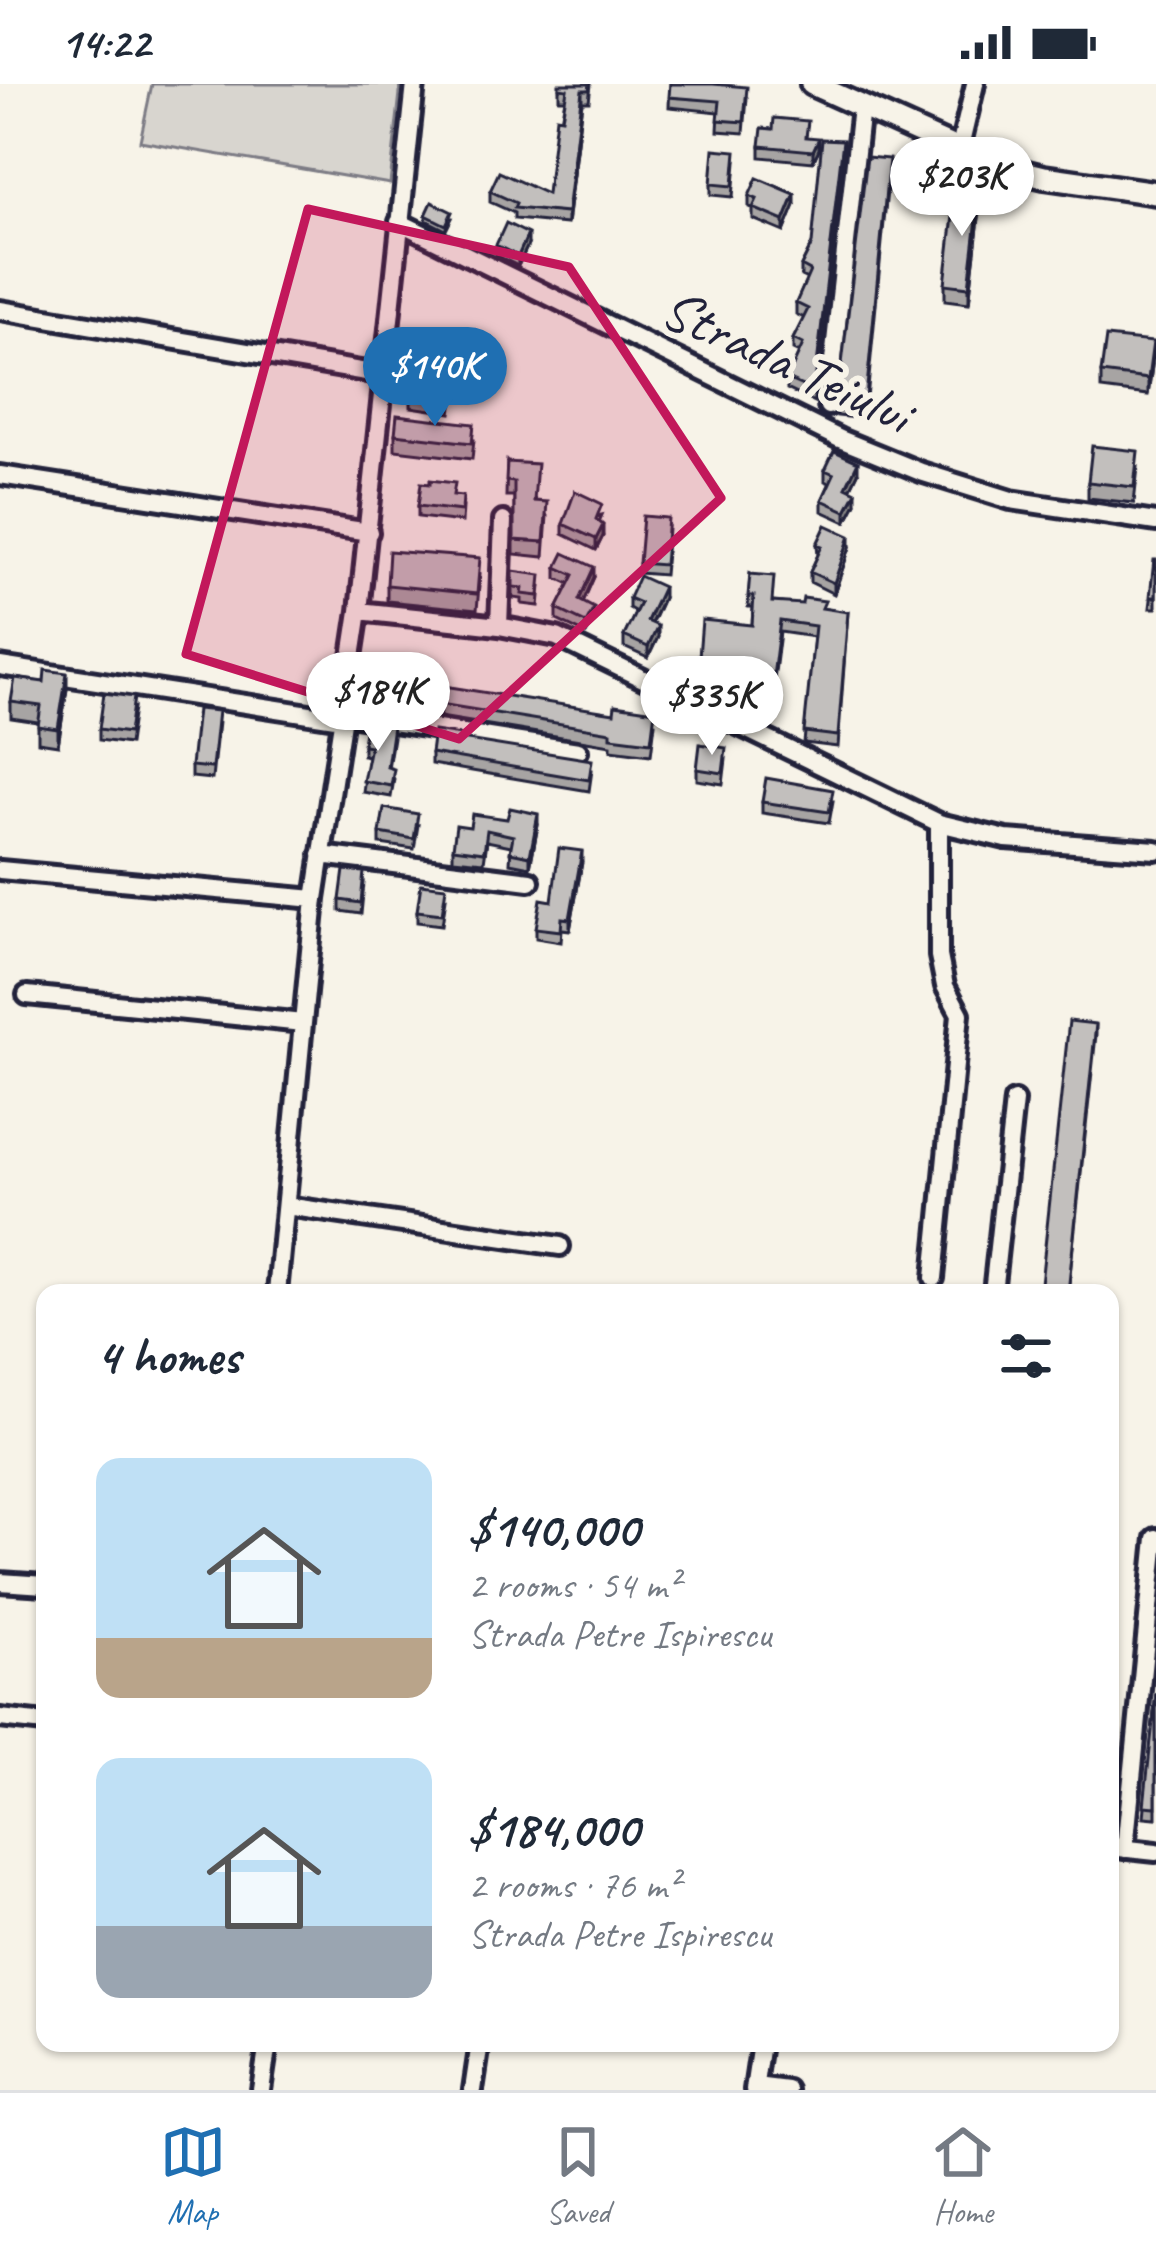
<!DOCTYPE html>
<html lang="en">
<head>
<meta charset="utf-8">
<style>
	:root { --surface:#fff; --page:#f6f6f7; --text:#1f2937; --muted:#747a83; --line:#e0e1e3; --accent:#1f6fb2 }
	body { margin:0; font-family:Caveat,sans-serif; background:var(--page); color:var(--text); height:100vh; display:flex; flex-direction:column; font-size:45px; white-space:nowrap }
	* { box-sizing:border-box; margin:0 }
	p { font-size:39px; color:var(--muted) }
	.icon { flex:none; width:66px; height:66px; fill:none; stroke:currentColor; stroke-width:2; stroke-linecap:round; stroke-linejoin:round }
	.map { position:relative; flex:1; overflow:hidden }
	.side { position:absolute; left:36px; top:1200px; width:1083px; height:768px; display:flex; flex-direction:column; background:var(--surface); border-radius:24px; box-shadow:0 3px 9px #0004 }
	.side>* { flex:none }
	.price { position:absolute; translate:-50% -102px; padding:0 27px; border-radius:42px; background:#fff; color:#222; font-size:39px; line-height:78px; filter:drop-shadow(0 3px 6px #0008) }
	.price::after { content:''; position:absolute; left:50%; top:72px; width:36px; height:27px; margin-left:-18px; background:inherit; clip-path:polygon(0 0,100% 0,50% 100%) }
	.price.current { background:var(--accent); color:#fff }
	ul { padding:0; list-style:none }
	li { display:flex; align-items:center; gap:36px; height:300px; padding:0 60px }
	li span { display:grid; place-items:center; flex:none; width:336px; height:240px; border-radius:24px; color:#555 }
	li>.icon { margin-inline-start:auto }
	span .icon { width:144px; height:144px; fill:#fffc; stroke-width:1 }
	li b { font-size:51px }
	h2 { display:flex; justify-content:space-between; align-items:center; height:144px; padding:0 60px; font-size:51px }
	.status { display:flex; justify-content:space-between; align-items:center; height:84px; padding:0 60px; background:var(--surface); direction:ltr }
	.status svg { height:33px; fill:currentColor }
	.menu { display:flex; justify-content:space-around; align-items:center; height:168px; border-top:3px solid var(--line); background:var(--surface); font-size:33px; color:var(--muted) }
	.menu a { display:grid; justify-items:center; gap:6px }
	.menu .current { color:var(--accent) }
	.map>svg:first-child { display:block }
</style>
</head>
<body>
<div class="status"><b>14:22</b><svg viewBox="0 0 49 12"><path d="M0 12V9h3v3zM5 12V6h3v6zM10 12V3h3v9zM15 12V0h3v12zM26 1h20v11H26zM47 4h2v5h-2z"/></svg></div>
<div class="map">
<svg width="1156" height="2006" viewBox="0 0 1156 2006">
	<rect width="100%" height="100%" fill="#f7f3e8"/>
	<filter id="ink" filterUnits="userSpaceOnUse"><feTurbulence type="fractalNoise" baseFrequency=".00833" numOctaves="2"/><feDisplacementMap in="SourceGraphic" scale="24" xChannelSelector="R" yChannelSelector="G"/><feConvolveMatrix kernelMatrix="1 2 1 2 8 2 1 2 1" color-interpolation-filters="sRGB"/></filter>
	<g filter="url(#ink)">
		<!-- green -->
		<path fill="#d8d5cf" stroke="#7d7c85" stroke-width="3" d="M152 0H401L390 100 140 57Z"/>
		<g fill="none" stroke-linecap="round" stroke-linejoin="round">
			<!-- minor casing -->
			<g stroke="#22223b" stroke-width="26">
				<path id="minor" d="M959 68 975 0
					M399 138 840 355 921 388 1011 416 1156 438
					M0 226 384 291
					M828 322 861 23
					M0 391 369 448
					M359 527 499 542 557 553 939 739 1006 755 1156 766
					M499 542 503 437
					M0 582 342 635
					M342 630 578 667
					M321 771 530 797
					M0 786 315 815
					M27 911 303 939
					M286 1122 560 1162
					M934 1194 960 930 945 902 939 872V739
					M277 1209 315 815 359 527 415 0
					M993 1209 1014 1017
					M0 1498 45 1501
					M0 1634 45 1639
					M1110 1763 1156 1768
					M1125 1765 1156 1454
					M755 2002 787 2006
					M261 2006 268 1959
					M473 2006 480 1959
					M754 2006 761 1959"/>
			</g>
			<!-- major casing -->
			<g stroke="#22223b" stroke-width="30">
				<path id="major" d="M812 0 987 79 1044 93 1156 109"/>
			</g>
			<!-- minor -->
			<use href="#minor" stroke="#f7f3e8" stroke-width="16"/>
			<!-- major -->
			<use href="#major" stroke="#f7f3e8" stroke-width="21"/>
		</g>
		<!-- wall -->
		<path fill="#a7a4a3" stroke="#22223b" stroke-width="3" d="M591 0 589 17H582L567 140 514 135V129L490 118V107L547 110 565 15H559V4Z
			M670 0 747 14 744 49 718 47 719 28 669 23Z
			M760 62 819 65 813 78 760 73Z
			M843 66 814 318 787 305V295L799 269 793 266V255L804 234 796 230V219L807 195 801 192V182L812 160Z
			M736 78 733 113 711 111V100Z
			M889 86 865 335 837 332V321Z
			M749 112 795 121 784 148 753 135V124L749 123Z
			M980 125 969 219 945 216V200Z
			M426 131 452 134 446 146 426 136Z
			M496 161H528L518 182 496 171Z
			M1153 275 1148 311 1101 305V289Z
			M455 304 451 329 411 323V312Z
			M395 350 474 356 472 375 395 366Z
			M507 378 547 432 544 473 514 470V412H506Z
			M1138 383 1134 419 1088 414V398Z
			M825 386 858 389 850 405 856 419 846 438 822 427V416L830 399 825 397Z
			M418 422 463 423 462 438 418 433Z
			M602 431 599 438 603 452 596 466 563 450V440Z
			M668 445 664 491 639 489V479Z
			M817 460 850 463 834 510 810 498V488L818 471Z
			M1156 476V524H1150Z
			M557 483 594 493 583 518 594 535 586 550 557 536V525L570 500 557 494Z
			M513 487 541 502 539 522 522 520V515L513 514Z
			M480 490 477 526 387 517V501Z
			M750 490 773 518 848 528 838 663 804 659 814 553 780 548 770 628 742 625 745 588 699 584V573L752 541 753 523H748Z
			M629 514H663L652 539 658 553 648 574 624 563V552L636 528 629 524Z
			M395 601 392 623 369 619V608Z
			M67 605 58 661 38 658V638L11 634V618Z
			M440 620 655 639 651 671 611 666V661L440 633Z
			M134 624 129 660 99 656V645Z
			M218 638 212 695 191 693V682Z
			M393 653 388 684 394 695 391 713 363 708 368 672 363 671V661Z
			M461 655 592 686 589 707 431 680V669Z
			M726 675 723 700 697 696V685Z
			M833 717 829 739 762 729V718Z
			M418 741 414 765 380 760V749Z
			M538 741 530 783 510 779 511 762 487 757 484 778 453 775V764L470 743Z
			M582 778 570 846 562 845 561 858 536 854V844L552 817Z
			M364 799 361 830 340 827V816Z
			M446 814 442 841 417 838V827Z
			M1156 1609V1734L1144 1733Z"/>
		<!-- shaded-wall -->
		<path fill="#888684" stroke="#22223b" stroke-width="3" d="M582 6V17L567 140V129Z
			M819 54V65L813 78V67Z
			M843 56V66L814 318V307Z
			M980 109V125L969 219V203Z
			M795 110V121L784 148V137Z
			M528 150V161L518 182V172Z
			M1153 258V275L1148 311V295Z
			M858 378V389L846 414V403Z
			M856 408V419L846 438V427Z
			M603 441V452L596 466V455Z
			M850 452V463L834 510V499Z
			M594 483V493L579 527V516Z
			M663 503V514L647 548V537Z
			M594 524V535L586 550V539Z
			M658 542V553L648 574V563Z
			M67 589V605L58 661V645Z
			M538 730V741L530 783V772Z
			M582 767V778L570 846V835Z
			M1096 940V951L1068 1209Z"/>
		<!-- building -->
		<path fill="#c2bfbd" stroke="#22223b" stroke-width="3" d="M559 0H590L589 6H582L567 129 514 124 516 119 490 107 499 88 547 110 556 33 562 34 567 5 559 4Z
			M670 0H713L747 3 744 38 718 36 720 17 669 13Z
			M774 34 808 37 806 53 819 54 813 67 760 62 762 44 773 45Z
			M822 55 843 56 814 307 787 295 803 260 793 255 808 225 796 219 810 187 801 182 812 160Z
			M714 65 736 67 733 102 711 100Z
			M867 73 889 75 865 324 837 321Z
			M757 94 795 110 784 137 753 124 757 115 749 112Z
			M956 106 980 109 969 203 945 200Z
			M432 118 452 128 446 141 426 131Z
			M506 139 528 150 518 172 496 161Z
			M1106 253 1153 258 1148 295 1101 289Z
			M415 287 455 293 451 318 411 312Z
			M397 331 474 340 472 359 395 350Z
			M1092 362 1138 367 1134 403 1088 398Z
			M834 367 858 378 846 403 856 408 846 427 822 416 834 390 825 386Z
			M507 378 537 380 534 417 547 418 544 458 514 456V398L506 397Z
			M430 396 455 399 453 411 463 412 462 427 418 422 421 399 430 400Z
			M575 407 602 420 596 435 603 441 596 455 563 440Z
			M643 432 668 434 664 481 639 479Z
			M826 441 850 452 834 499 810 488 822 462 817 460Z
			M389 467 480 474 477 510 387 501Z
			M564 469 594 483 579 516 594 524 586 539 557 525 574 491 557 483Z
			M1154 476H1156V513H1150Z
			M513 487 541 491 539 512 522 510 523 504 513 503Z
			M750 490 774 492 772 518 802 520 803 514 825 517 822 524 848 528 838 652 804 648 815 542 780 537 770 617 742 614 746 577 699 573 702 536 752 541 754 512H748Z
			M639 492 663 503 647 537 658 542 648 563 624 552 640 519 629 514Z
			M45 586 67 589 58 645 38 642 41 622 11 618 15 594 44 598Z
			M372 587 395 590 392 612 369 608Z
			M444 602 614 629 615 621 655 627 651 658 611 653V648L440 620Z
			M104 609 134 613 129 649 99 645Z
			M197 625 218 627 212 684 191 682Z
			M366 638 393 642 387 683 394 685 391 702 363 697 370 662 363 661Z
			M434 647 461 651V655L592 676 589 696 431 669Z
			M700 660 726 664 723 689 697 685Z
			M766 694 833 706 829 728 762 718Z
			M384 724 418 730 414 755 380 749Z
			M510 724 538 730 530 772 510 768 513 752 487 746 484 768 453 764 456 741 470 743 472 730 507 735Z
			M559 764 582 767 570 835 562 834 561 847 536 844 541 815 552 817Z
			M344 786 364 788 361 819 340 816Z
			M421 800 446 803 442 830 417 827Z
			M1069 937 1096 940 1068 1209H1040Z
			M1156 1609V1723L1144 1722Z"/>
	</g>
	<!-- marked area -->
	<path fill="#c2185b" fill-opacity="0.2" stroke="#c2185b" stroke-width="9" stroke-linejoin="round" d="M308 125 569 183 721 414 459 655 186 570Z"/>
	<g text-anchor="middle" stroke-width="12" stroke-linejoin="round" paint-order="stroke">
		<!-- street labels -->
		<g font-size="57" fill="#22223b" stroke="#f7f3e8">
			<text transform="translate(787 276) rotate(25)" y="20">Strada Teiului</text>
		</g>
	</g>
</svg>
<b class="price" style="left:962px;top:155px">$203K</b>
<b class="price current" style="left:435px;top:345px">$140K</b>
<b class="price" style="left:378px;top:670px">$184K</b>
<b class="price" style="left:712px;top:674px">$335K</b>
<section class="side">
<h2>4 homes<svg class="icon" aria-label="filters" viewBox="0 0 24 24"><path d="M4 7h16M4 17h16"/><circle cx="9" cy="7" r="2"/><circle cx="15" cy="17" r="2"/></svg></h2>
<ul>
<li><span style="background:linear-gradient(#bfe0f5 75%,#b9a48a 0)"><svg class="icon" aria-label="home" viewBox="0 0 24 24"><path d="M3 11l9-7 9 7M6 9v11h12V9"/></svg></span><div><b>$140,000</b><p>2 rooms · 54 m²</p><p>Strada Petre Ispirescu</p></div></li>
<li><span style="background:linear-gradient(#bfe0f5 70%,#9aa5b1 0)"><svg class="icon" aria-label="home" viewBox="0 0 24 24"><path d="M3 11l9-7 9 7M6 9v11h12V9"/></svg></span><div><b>$184,000</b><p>2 rooms · 76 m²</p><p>Strada Petre Ispirescu</p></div></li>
</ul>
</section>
</div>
<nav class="menu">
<a class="current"><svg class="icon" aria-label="map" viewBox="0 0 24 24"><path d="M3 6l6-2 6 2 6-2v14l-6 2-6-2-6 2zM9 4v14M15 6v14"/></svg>Map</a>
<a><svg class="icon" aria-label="saved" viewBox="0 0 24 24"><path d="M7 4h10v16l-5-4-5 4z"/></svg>Saved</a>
<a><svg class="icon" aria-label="home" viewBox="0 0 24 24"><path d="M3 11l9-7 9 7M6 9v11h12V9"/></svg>Home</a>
</nav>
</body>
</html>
